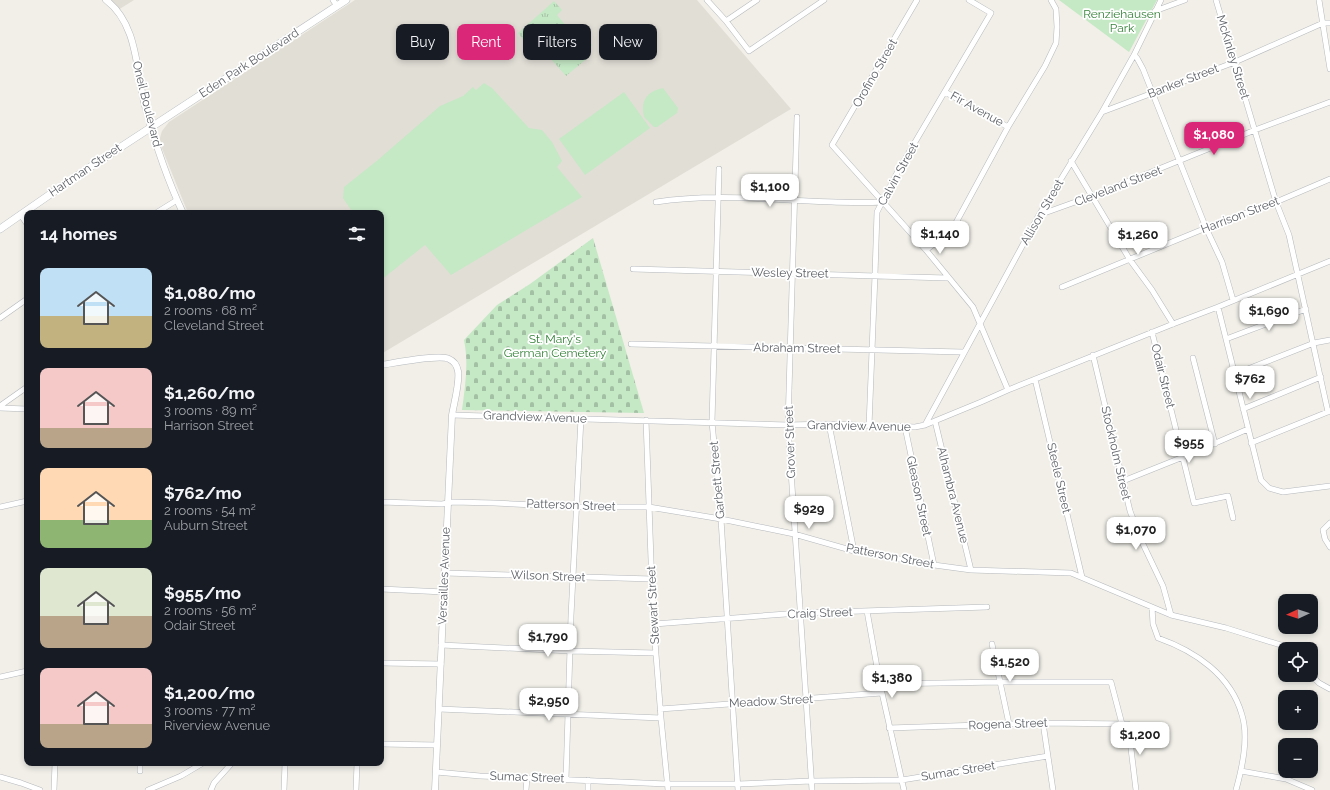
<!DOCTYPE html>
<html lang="en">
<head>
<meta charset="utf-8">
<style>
	:root { --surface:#171b24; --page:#20242c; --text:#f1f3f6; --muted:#9ea1a6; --accent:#db2777 }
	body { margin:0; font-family:Raleway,sans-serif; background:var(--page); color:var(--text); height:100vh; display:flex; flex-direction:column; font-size:15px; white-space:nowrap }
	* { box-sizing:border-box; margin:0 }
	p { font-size:13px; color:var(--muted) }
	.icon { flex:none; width:22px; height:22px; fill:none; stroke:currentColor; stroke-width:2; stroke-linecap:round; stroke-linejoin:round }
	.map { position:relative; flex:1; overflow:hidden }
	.side { position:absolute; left:24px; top:210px; width:360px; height:556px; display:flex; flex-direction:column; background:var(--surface); border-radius:8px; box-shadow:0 2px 6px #0003 }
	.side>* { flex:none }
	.guide { position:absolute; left:396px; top:24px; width:380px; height:36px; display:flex; gap:8px }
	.needle { width:26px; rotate:267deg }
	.tools { position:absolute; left:1278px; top:594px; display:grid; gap:8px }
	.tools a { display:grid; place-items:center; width:40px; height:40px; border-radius:8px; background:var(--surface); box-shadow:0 2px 6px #0003; font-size:20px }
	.price { position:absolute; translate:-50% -34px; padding:0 9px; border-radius:8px; background:#fff; color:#222; font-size:13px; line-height:26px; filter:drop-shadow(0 1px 2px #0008) }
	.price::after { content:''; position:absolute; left:50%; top:24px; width:12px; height:9px; margin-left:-6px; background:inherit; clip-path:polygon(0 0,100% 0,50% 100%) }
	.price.on { background:var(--accent); color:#fff }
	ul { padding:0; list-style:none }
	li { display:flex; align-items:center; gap:12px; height:100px; padding:0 16px }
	li span { display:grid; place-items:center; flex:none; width:112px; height:80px; border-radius:8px; color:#555 }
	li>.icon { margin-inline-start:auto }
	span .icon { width:48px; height:48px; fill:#fffc; stroke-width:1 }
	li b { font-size:17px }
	h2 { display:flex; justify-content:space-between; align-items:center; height:48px; padding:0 16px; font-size:17px }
	.chip { padding:0 14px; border-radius:8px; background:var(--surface); box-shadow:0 2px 6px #0003; font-size:14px; line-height:36px }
	.chip.on { background:var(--accent); color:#fff }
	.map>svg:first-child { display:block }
</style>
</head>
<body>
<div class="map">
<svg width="1330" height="790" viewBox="0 0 1330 790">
	<defs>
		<pattern id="grass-tufts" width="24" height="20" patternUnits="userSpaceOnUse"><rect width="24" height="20" fill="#c5e8c5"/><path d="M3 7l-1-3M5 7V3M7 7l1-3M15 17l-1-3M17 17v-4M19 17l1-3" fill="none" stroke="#a3c0a4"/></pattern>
		<pattern id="cemetery-stones" width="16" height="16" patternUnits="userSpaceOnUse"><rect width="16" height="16" fill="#c5e8c5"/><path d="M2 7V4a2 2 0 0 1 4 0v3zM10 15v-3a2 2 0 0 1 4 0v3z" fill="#a3c0a4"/></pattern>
	</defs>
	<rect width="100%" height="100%" fill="#f1efe8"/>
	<!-- education -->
	<path fill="#e1ded6" d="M106 0H134L118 10Z
		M355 0H697L791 109 381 354V213H188L159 141 162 131 169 122Z"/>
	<!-- grass -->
	<path fill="url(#grass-tufts)" d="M554 1 562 10 557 15 583 46 589 41 592 45 586 51 590 56 566 76 531 37 525 42 518 33Z"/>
	<!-- cemetery -->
	<path fill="url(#cemetery-stones)" d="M593 238 644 413 462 410C465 386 469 364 464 340L497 305 530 284Z"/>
	<!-- green -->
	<path fill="#c5e8c5" d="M1059 0H1157L1129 52Z
		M484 83 492 88 529 128 542 130 552 142 562 161 557 167 582 197 451 275 425 245 381 280V213H353L343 198 344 187 379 159 440 106 463 96 473 87 476 90Z
		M663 88 678 108 677 113 657 127H654L644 117C640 101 647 91 663 88Z
		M624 92 650 128 585 175 559 139Z"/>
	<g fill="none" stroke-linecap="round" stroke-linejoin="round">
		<!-- minor casing -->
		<g stroke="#b5b8bc" stroke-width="6">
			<path id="minor" d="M333 0 337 6
				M707 0 726 21 749 51 824 0
				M917 0 832 145 926 250 973 307 1008 390
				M1216 0 1276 202 1289 235 1328 412
				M1319 0 1330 69
				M1155 11 1185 0
				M726 21 757 0
				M1134 55 1137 58 1143 69 1206 228 1222 262 1233 300
				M945 92 1008 127
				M1102 112 1235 62 1323 23H1330
				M797 117 788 425 812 790
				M1071 161 1130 260 1152 290 1173 324
				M719 169 712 422 721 519 738 790
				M656 202C731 190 807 206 883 202
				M156 213 177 200
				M21 215 27 224
				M1039 215 1092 196 1255 130 1330 102
				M926 250 952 230 1008 127 1045 66 1056 43 1057 27 1056 9 1051 0
				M633 269 947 278
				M1062 287 1206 228 1276 202 1330 179
				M1218 307 1261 480 1269 488 1283 492 1330 486
				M0 318 27 299
				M1152 332 1194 503 1228 496 1233 518
				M1226 339 1306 309
				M631 344 963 352
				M1093 355 1130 511 1142 542 1163 586 1171 615
				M1193 358 1215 444
				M1235 374 1314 343 1330 340
				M1035 379 1082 577
				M0 406 27 387
				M0 408 27 409
				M1243 409 1321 377
				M452 415 788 425 829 424 915 427 925 425 981 402 1008 390 1173 324 1218 307 1330 261
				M646 420 653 616 661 718 668 790
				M935 421 971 570
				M829 424 854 551
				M925 425 1039 215 1102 112 1134 55 1161 0
				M869 426 875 275 877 212 898 171 991 13 969 0
				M905 427 934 565
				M381 432V528
				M1251 443 1330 411
				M1123 481 1183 457 1248 429
				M381 502 442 504 453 502 494 503 576 507H649L721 519 794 534 854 551 934 565 971 570 1071 573 1171 615 1226 628 1284 646 1287 649
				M0 507 27 501
				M1330 523 1323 530 1325 539 1330 547
				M445 573 652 579
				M381 589 444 592
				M1152 607 1153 624 1158 638C1195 651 1231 675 1242 715 1249 738 1242 768 1236 790
				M867 611 880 684 904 790
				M654 624 800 613 987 607
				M992 644 1009 724
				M441 645 571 651 656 653
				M381 663 441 664
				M1311 675 1319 683 1330 689
				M0 677 27 671
				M880 684 1001 682H1111L1122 724
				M439 709 661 718
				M660 709 882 693
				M1043 723 1053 790
				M889 728 1043 723 1128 724 1136 790
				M381 744 437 745
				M140 763V771
				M1241 771 1286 779 1312 790
				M436 772 480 776 527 778 667 784H738L812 781 902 780 1048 756
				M0 777 21 783 40 790
				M566 779 571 616 581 418
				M588 780V790
				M54 790 55 763
				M148 790 181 776 203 763
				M211 790 214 783 232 763
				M284 790 285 763
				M356 790 357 763
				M526 790 527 778"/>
		</g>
		<!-- tertiary casing -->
		<g stroke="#b5b8bc" stroke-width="7">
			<path id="tertiary" d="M106 0C138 24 136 71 145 106 155 143 167 179 183 213
				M381 365C394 363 440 354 449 359 454 361 457 366 458 371 460 382 454 403 452 415L435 790"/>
		</g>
		<!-- secondary casing -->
		<g stroke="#b6babf" stroke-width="8">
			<path id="secondary" d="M0 229 78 175 346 0"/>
		</g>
		<!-- minor -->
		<use href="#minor" stroke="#fff" stroke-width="5"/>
		<!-- tertiary -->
		<use href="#tertiary" stroke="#fff" stroke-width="6"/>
		<!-- secondary -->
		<use href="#secondary" stroke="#fff" stroke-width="7"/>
	</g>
	<g text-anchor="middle" stroke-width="3.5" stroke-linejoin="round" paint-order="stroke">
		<!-- park labels -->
		<g font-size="12" fill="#348238" stroke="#fff">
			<text x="1122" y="18">Renziehausen<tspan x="1122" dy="14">Park</tspan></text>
			<text x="555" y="343">St. Mary's<tspan x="555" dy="14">German Cemetery</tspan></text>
		</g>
		<!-- street labels -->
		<g font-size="12" fill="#5f6368" stroke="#fff">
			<text transform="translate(1233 57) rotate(73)" y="4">McKinley Street</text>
			<text transform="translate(249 63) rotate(-33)" y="4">Eden Park Boulevard</text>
			<text transform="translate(875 73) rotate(-60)" y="4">Orofino Street</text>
			<text transform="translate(1183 81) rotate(-21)" y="4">Banker Street</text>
			<text transform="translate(147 104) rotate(76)" y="4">Oneil Boulevard</text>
			<text transform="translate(977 109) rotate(29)" y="4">Fir Avenue</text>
			<text transform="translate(85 170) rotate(-34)" y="4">Hartman Street</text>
			<text transform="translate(898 174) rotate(-61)" y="4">Calvin Street</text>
			<text transform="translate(1118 186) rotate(-21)" y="4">Cleveland Street</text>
			<text transform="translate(1042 212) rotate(-60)" y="4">Allison Street</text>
			<text transform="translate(1240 215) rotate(-21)" y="4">Harrison Street</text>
			<text transform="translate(790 273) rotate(1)" y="4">Wesley Street</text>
			<text transform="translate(797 348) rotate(1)" y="4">Abraham Street</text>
			<text transform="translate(1163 376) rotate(76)" y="4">Odair Street</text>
			<text transform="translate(535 417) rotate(2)" y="4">Grandview Avenue</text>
			<text transform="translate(859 426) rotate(1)" y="4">Grandview Avenue</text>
			<text transform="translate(790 442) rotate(-92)" y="4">Grover Street</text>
			<text transform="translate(1116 453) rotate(77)" y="4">Stockholm Street</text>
			<text transform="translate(1059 478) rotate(77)" y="4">Steele Street</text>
			<text transform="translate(717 480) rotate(-95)" y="4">Garbett Street</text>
			<text transform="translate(953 495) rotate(76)" y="4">Alhambra Avenue</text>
			<text transform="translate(919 496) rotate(78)" y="4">Gleason Street</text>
			<text transform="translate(571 505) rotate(2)" y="4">Patterson Street</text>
			<text transform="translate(890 556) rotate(11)" y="4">Patterson Street</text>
			<text transform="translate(444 576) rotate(-88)" y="4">Versailles Avenue</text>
			<text transform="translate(548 576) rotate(2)" y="4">Wilson Street</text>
			<text transform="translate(653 605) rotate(-93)" y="4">Stewart Street</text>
			<text transform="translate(820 613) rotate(-2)" y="4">Craig Street</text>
			<text transform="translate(771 701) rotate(-3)" y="4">Meadow Street</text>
			<text transform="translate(1008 724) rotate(-2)" y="4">Rogena Street</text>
			<text transform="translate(958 771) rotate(-9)" y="4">Sumac Street</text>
			<text transform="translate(527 777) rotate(2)" y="4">Sumac Street</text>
		</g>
	</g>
</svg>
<div class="tools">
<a><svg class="needle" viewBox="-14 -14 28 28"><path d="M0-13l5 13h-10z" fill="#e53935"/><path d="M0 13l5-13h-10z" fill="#9ea1a6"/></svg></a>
<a><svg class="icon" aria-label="locate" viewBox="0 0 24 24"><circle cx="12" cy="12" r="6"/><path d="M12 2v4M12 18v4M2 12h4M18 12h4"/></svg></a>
<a>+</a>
<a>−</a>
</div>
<b class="price on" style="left:1214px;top:156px">$1,080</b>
<b class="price" style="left:770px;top:208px">$1,100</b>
<b class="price" style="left:940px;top:255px">$1,140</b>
<b class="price" style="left:1138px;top:256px">$1,260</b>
<b class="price" style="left:1269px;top:332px">$1,690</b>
<b class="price" style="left:1250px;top:400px">$762</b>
<b class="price" style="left:1189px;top:464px">$955</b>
<b class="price" style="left:809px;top:530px">$929</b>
<b class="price" style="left:1136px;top:551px">$1,070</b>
<b class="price" style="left:548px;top:658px">$1,790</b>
<b class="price" style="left:1010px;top:683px">$1,520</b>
<b class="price" style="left:892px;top:699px">$1,380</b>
<b class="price" style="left:549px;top:722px">$2,950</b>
<b class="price" style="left:1140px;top:756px">$1,200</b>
<div class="guide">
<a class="chip">Buy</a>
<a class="chip on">Rent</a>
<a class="chip">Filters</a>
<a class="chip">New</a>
</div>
<section class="side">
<h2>14 homes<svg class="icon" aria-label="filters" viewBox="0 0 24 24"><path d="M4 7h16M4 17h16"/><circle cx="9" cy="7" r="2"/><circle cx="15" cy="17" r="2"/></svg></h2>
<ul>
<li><span style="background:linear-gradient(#bfe0f5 60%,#c2b280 0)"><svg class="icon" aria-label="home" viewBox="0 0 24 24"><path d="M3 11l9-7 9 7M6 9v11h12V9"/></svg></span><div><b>$1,080/mo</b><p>2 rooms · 68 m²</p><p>Cleveland Street</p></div></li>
<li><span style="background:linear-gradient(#f6c9c9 75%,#b9a48a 0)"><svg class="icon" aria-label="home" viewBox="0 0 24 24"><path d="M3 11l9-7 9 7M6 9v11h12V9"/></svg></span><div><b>$1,260/mo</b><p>3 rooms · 89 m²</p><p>Harrison Street</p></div></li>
<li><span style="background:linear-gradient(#ffd9b3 65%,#8fb573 0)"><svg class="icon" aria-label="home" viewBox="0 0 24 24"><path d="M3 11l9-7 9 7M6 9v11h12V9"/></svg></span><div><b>$762/mo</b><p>2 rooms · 54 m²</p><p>Auburn Street</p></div></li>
<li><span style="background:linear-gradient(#dfe7d0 60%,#b9a48a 0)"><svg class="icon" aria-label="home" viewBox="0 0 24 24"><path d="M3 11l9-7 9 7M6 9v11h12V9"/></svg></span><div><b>$955/mo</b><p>2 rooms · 56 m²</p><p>Odair Street</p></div></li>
<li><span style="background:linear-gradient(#f6c9c9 70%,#b9a48a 0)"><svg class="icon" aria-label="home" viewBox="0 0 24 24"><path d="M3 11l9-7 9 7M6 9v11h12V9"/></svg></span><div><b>$1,200/mo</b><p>3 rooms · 77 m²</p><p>Riverview Avenue</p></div></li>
</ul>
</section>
</div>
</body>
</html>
